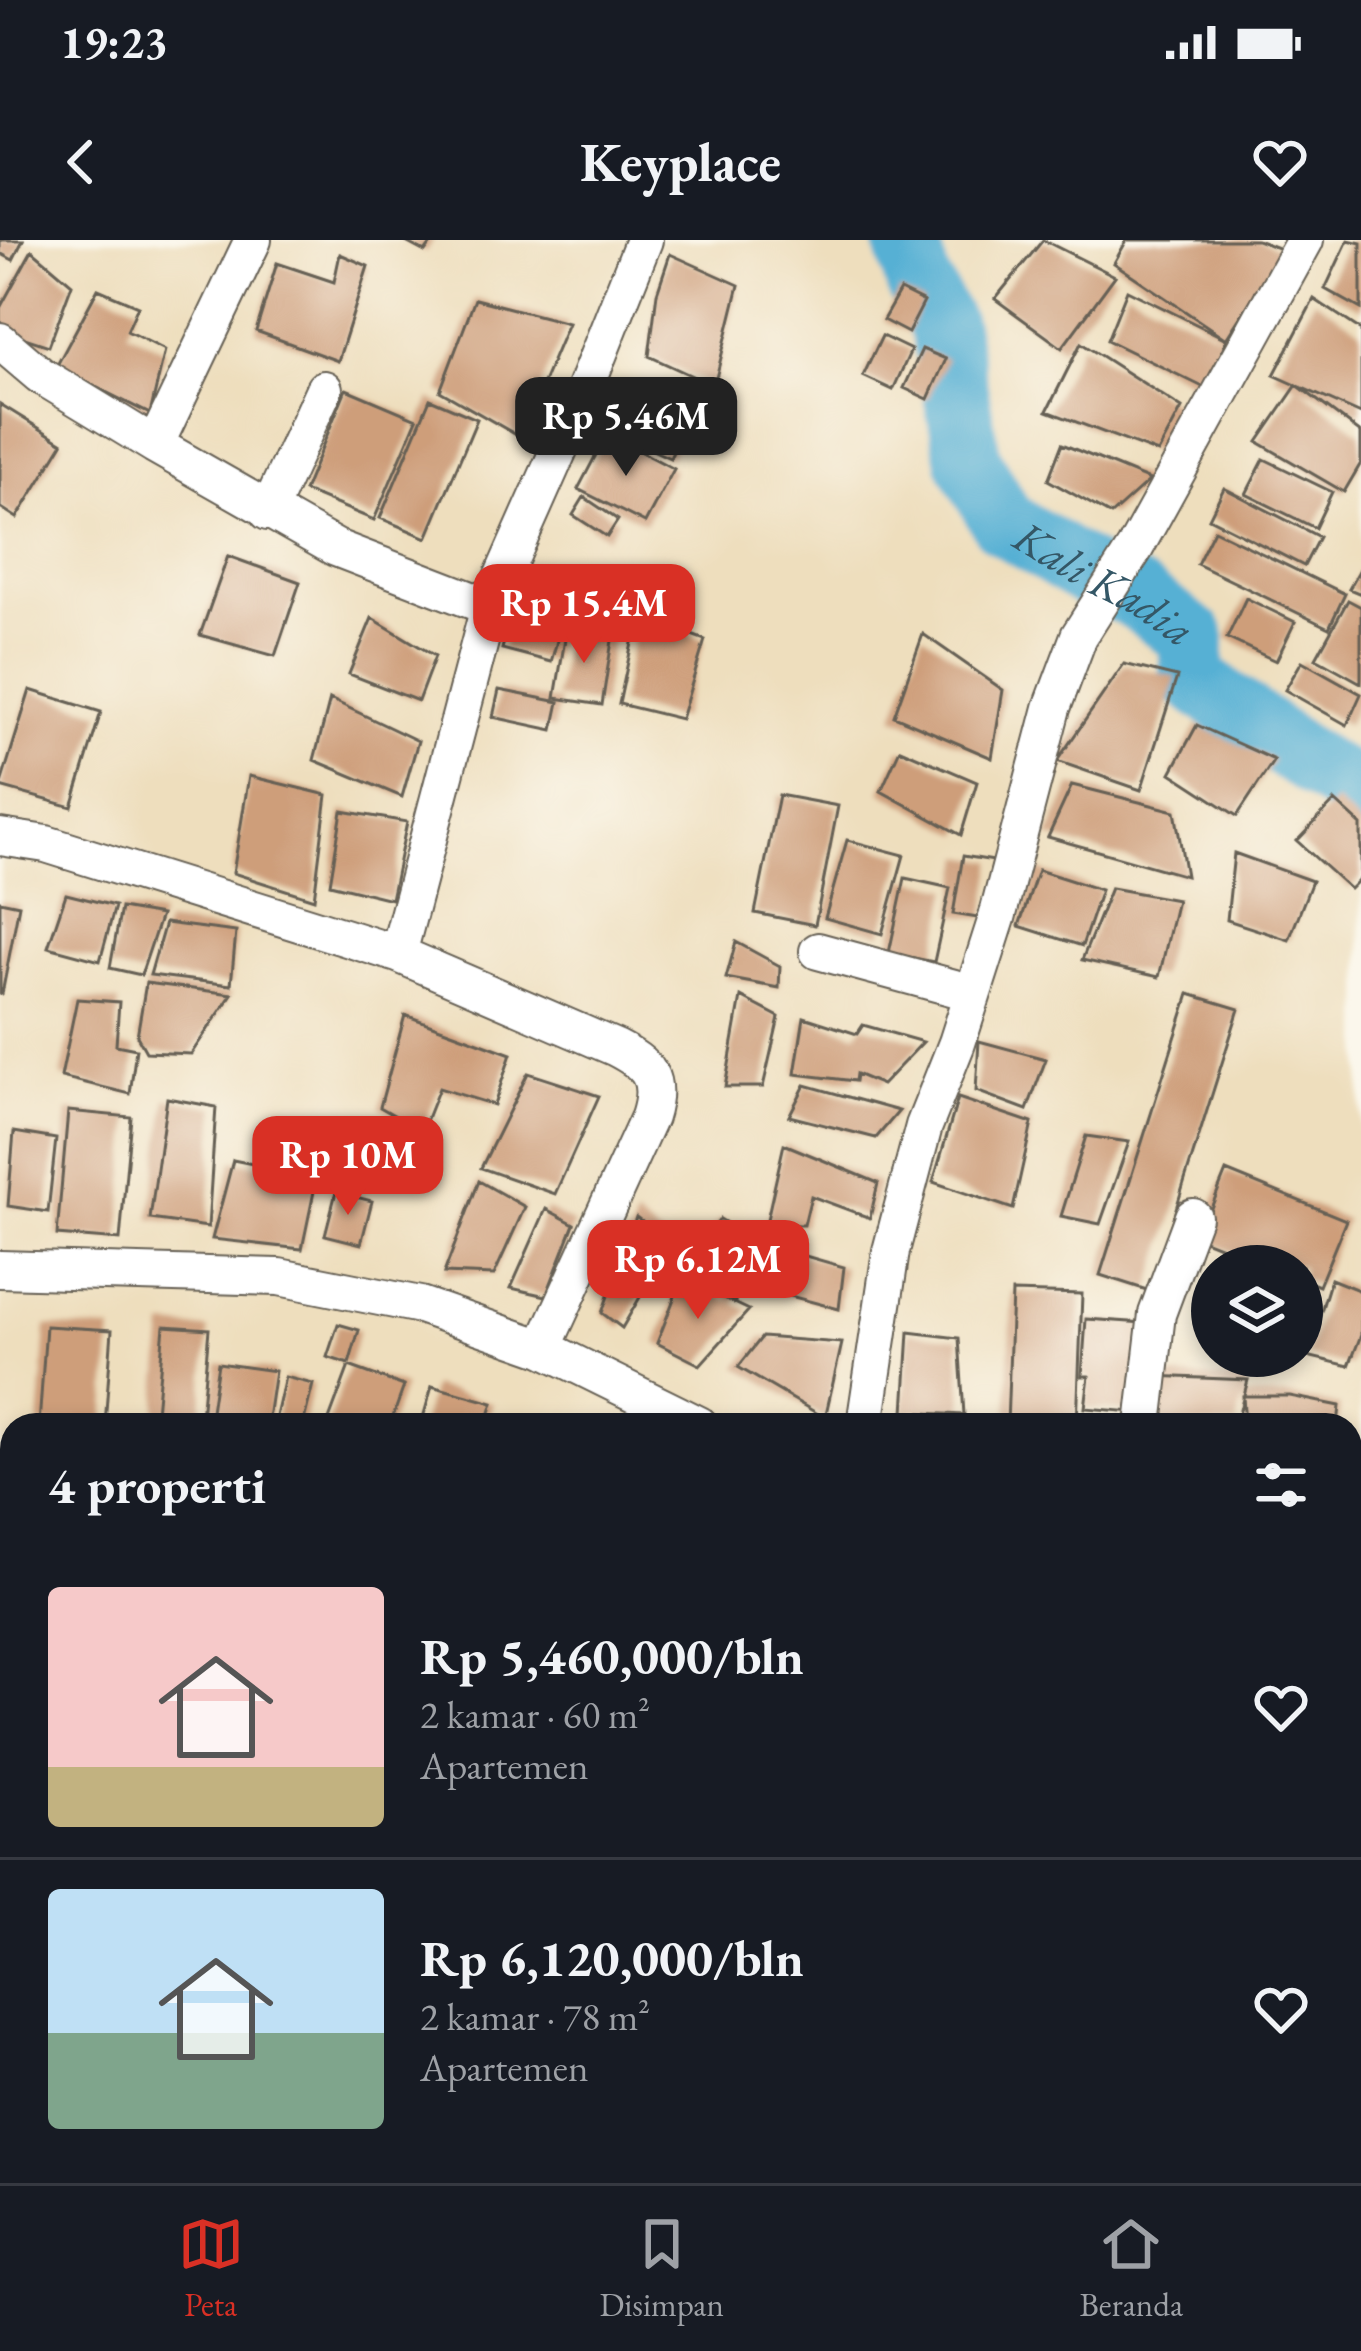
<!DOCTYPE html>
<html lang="id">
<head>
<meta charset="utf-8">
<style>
	:root { --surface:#171b24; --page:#20242c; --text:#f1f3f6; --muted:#9ea1a6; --line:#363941; --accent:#d93025 }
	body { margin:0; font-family:"EB Garamond",serif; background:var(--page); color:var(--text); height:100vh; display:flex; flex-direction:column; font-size:45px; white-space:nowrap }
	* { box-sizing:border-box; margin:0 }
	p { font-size:39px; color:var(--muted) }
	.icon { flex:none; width:66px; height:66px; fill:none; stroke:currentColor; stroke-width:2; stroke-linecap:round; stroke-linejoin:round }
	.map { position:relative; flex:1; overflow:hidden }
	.panel { position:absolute; left:0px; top:1173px; width:1362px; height:771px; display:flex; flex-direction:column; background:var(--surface); border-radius:36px 36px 0 0; box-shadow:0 6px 18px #0003 }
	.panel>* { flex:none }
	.buttons { position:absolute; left:1191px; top:1005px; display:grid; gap:24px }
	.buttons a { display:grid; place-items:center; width:132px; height:132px; border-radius:50%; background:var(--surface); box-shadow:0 6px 18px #0003; font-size:60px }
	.price { position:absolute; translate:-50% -102px; padding:0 27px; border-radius:24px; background:var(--accent); color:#fff; font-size:39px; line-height:78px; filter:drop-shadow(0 3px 6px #0008) }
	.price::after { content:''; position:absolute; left:50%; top:72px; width:36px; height:27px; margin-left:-18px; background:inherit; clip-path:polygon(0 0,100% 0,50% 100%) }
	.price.current { background:#222; color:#fff }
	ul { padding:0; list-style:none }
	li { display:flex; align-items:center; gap:36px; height:300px; padding:0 48px }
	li+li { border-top:3px solid var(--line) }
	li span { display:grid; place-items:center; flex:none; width:336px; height:240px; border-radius:12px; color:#555 }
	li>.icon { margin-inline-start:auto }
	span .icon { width:144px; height:144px; fill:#fffc; stroke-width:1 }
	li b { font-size:51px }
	h2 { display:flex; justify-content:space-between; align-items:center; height:144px; padding:0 48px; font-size:51px }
	.status { display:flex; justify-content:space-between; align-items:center; height:84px; padding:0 60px; background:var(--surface); direction:ltr }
	.status svg { height:33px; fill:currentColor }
	header { display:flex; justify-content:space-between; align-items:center; height:156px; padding:0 48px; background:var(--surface); font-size:54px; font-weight:700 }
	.menu { display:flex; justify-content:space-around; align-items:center; height:168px; border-top:3px solid var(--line); background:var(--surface); font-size:33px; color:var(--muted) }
	.menu a { display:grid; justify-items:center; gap:6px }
	.menu .current { color:var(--accent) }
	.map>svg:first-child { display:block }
</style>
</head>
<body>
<div class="status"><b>19:23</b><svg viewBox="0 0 49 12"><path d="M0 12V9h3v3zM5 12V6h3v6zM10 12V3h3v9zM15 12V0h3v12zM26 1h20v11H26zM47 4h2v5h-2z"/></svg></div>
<header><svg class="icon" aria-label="back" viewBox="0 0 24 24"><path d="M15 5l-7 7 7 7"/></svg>Keyplace<svg class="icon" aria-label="heart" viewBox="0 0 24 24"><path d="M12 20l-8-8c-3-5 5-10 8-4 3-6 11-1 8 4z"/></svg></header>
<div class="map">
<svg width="1361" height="1943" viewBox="0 0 1361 1943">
	<rect width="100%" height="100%" fill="#fbf7ec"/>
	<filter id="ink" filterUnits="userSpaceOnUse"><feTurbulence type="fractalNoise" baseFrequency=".00833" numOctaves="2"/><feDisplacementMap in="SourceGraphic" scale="24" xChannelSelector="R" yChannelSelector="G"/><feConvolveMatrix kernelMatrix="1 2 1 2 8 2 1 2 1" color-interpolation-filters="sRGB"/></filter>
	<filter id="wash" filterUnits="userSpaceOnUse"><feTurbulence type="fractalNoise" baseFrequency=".004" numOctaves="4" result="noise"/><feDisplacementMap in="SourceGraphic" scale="48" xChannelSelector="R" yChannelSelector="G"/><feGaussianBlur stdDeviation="2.7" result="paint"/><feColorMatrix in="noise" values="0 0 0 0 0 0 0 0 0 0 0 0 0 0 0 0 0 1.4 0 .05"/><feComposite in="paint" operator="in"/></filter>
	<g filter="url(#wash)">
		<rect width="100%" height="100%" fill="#eedebd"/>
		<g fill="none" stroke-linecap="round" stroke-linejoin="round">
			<!-- river -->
			<path stroke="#57b0d4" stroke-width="66" id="s1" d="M906 0 918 41 943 87 969 221 1003 282 1093 337 1139 359 1192 397V438L1294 512 1361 554"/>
		</g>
		<g id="blocks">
			<!-- building -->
			<path fill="#ce9e7a" d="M0 0H23L13 20 0 13Z
				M402 0H434L425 12Z
				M1043 0 1115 36 1062 108 995 59Z
				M1127 0H1257L1283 10 1226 99 1114 23Z
				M1348 0 1361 3V69L1325 49Z
				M32 10 72 44 49 106 0 90V68Z
				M340 14 368 26 338 121 256 91 277 23 334 42Z
				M670 14 739 45 714 146 649 116 657 53Z
				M98 49 138 66 127 91 165 110 150 174 56 127Z
				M900 50 924 62 908 93 883 80Z
				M1127 50 1226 99 1209 150 1107 100Z
				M475 59 568 83 520 197 440 151Z
				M1314 59 1361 90V174L1274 135Z
				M882 96 911 110 893 150 863 136Z
				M1081 103 1182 168 1158 213 1047 171Z
				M922 109 946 119 928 159 904 148Z
				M1297 145 1361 193V223L1344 252 1258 202Z
				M346 149 417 179 374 280 304 251Z
				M430 159 477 179 427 298 380 278Z
				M0 164 63 203 17 278 0 267Z
				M637 175 681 195 670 218 626 198Z
				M607 194 674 229 645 283 578 249Z
				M1062 204 1150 240 1111 275 1048 240Z
				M1264 219 1332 252 1315 288 1246 254Z
				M1224 248 1319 297 1304 326 1209 278Z
				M584 257 618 280 607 297 573 275Z
				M1214 290 1345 354 1329 388 1197 324Z
				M228 316 300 342 275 416 200 395Z
				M1361 327V354L1349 349Z
				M1246 358 1295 382 1276 421 1227 398Z
				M515 359 565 373 551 422 502 409Z
				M1348 360 1361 367V443L1316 418Z
				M638 375 705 400 681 479 619 464Z
				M372 378 435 416 418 461 349 434Z
				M567 387 613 394 602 465 555 458Z
				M923 394 1003 450 992 518 894 476Z
				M1302 421 1361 454 1347 485 1285 450Z
				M1124 424 1177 437 1141 550 1057 521Z
				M30 450 101 472 72 567 0 547Z
				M499 450 559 462 553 490 493 477Z
				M330 459 418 501 402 557 314 520Z
				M1197 485 1274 520 1237 576 1171 533Z
				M900 509 977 542 961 595 881 551Z
				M249 536 327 555 314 659 233 633Z
				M1072 545 1175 571 1186 636 1048 597Z
				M779 555 838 566 815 685 755 673Z
				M1335 561 1361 585V638L1350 649 1297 601Z
				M342 571 407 582 391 659 330 644Z
				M847 600 904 615 882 694 825 678Z
				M1234 613 1312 641 1289 700 1227 680Z
				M963 616 994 621 984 679 953 674Z
				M1038 630 1101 650 1082 706 1019 686Z
				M905 638 950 648 934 722 889 713Z
				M1111 648 1177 660 1159 737 1082 720Z
				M66 654 115 666 100 721 48 707Z
				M0 661 19 665 2 754H0Z
				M121 668 161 675 141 735 110 728Z
				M165 683 236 692 231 745 150 735Z
				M736 702 780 726 779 748 726 738Z
				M146 743 232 754 191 814 146 812 137 796Z
				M1189 754 1239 769 1150 1051 1100 1035Z
				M741 757 779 777 763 847H725Z
				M77 759 119 762 116 805 136 809 130 854 61 837Z
				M405 775 511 814 494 865 439 848 422 891 380 867Z
				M804 777 857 794 863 785 923 802 882 845 856 834 855 841 795 834Z
				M979 801 1046 819 1027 870 976 851Z
				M528 833 599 856 555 954 481 928Z
				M805 845 899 871 876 898 789 876Z
				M167 858 216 867 208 987 150 979Z
				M958 858 1032 883 1013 969 933 942Z
				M68 871 131 877 120 1000 57 995Z
				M14 892 56 899 48 972 8 966Z
				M1086 896 1129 902 1100 984 1061 976Z
				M784 904 878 943 870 978 811 956 804 985 766 984Z
				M233 920 317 937 302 1009 212 999Z
				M1226 931 1346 980 1319 1046 1302 1039V1026H1269L1199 998Z
				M479 941 525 967 494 1035 444 1033Z
				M336 952 372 961 361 1004 325 995Z
				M546 969 574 984 546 1056 511 1048Z
				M636 977 671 1004 622 1088 602 1073Z
				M720 979 766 1007 734 1063 688 1024Z
				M781 1009 844 1027 839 1069 775 1052Z
				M682 1038 749 1070 700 1125 657 1103Z
				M1331 1039 1361 1051V1095L1349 1126 1307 1116Z
				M1012 1052 1082 1054 1077 1185H1007Z
				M1086 1079 1144 1083 1133 1172 1085 1168 1089 1136H1082Z
				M338 1084 359 1090 349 1124 327 1117Z
				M46 1086 112 1090 105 1185H39Z
				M164 1086 209 1089 201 1178 156 1173Z
				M909 1092 959 1098 964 1175 904 1172Z
				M762 1097 842 1103 825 1178 738 1127Z
				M218 1123 275 1131 267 1185H209Z
				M349 1126 404 1146 390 1185H327Z
				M1153 1136 1248 1140 1236 1185H1159Z
				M285 1137 313 1144 303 1185H274Z
				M432 1146 493 1163 486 1185H421Z
				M1243 1156H1290L1340 1166 1338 1185H1245Z
				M1350 1349H1361V1402L1350 1399Z
				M1350 1419 1361 1422V1446L1350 1443Z
				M1350 1470 1361 1471 1358 1606 1350 1602Z
				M0 1574 12 1580V1614L0 1607Z
				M0 1621 12 1629 0 1650Z
				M1350 1632 1361 1635V1681L1354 1696 1350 1695Z
				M1350 1756 1361 1760V1840L1350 1837Z
				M1350 1845 1361 1847V1898L1350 1897Z
				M1350 1910 1361 1911V1943H1339L1340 1932H1350Z
				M270 1932 304 1942V1943H266Z
				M403 1932H439L465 1943H399Z
				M448 1932H567L563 1943H478Z
				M848 1932H895L891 1943H847L844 1942Z
				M916 1932H963L959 1943H912Z
				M991 1932H1031L1055 1937 1054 1943H989Z
				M1289 1932H1327L1326 1943H1288Z"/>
		</g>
	</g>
	<g filter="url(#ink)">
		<use href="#blocks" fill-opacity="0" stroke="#666054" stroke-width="3"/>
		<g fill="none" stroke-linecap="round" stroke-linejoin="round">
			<!-- minor casing -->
			<g stroke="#666054" stroke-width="40">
				<path id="minor" d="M253 0 155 205 336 308 489 367 398 714 616 808C649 825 661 838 649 877L543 1108
					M0 101 40 135 155 205
					M268 272 324 149
					M489 367 576 171 644 0
					M0 597 46 604 398 714
					M818 711 973 753
					M0 1029 279 1037 420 1065 543 1108 699 1185
					M865 1185 891 1011 924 886 957 803 997 678 1052 468 1079 396 1135 308 1305 0
					M1144 1185 1157 1074 1193 977
					M1350 1281 1361 1280
					M0 1407 12 1408
					M1350 1752 1361 1755
					M692 1932 721 1943
					M376 1943 381 1932"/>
			</g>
			<!-- minor -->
			<use href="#minor" stroke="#fff" stroke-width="36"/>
		</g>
	</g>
	<g text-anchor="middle" stroke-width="9" stroke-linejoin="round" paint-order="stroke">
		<!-- water labels -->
		<g font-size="45" font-style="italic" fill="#345766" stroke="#fbf7ec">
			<text dy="16" stroke="none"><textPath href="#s1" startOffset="420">Kali Kadia</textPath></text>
		</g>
	</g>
</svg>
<div class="buttons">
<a><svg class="icon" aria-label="layers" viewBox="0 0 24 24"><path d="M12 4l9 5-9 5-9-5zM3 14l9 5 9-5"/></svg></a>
</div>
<b class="price current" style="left:626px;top:239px">Rp 5.46M</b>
<b class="price" style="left:584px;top:426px">Rp 15.4M</b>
<b class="price" style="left:348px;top:978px">Rp 10M</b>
<b class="price" style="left:698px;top:1082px">Rp 6.12M</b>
<section class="panel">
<h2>4 properti<svg class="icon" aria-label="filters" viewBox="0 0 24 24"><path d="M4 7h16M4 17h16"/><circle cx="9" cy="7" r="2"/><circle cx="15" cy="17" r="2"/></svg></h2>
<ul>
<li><span style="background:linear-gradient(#f6c9c9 75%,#c2b280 0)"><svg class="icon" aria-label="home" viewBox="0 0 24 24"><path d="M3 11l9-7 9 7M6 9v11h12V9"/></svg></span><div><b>Rp 5,460,000/bln</b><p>2 kamar · 60 m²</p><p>Apartemen</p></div><svg class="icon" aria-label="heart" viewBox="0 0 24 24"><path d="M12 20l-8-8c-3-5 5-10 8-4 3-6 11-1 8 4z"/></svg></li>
<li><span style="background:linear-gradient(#bfe0f5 60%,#7fa58c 0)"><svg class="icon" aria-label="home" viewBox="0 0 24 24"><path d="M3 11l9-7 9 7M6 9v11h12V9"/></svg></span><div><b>Rp 6,120,000/bln</b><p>2 kamar · 78 m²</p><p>Apartemen</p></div><svg class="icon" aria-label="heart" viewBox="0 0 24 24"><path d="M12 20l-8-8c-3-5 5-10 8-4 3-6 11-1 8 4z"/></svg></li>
</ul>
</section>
</div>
<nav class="menu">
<a class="current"><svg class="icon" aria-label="map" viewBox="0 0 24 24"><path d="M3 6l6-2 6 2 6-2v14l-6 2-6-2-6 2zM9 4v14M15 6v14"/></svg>Peta</a>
<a><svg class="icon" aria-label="saved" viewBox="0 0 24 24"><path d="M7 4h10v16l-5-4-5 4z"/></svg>Disimpan</a>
<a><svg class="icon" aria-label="home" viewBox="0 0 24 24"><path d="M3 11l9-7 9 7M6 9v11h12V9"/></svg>Beranda</a>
</nav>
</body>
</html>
